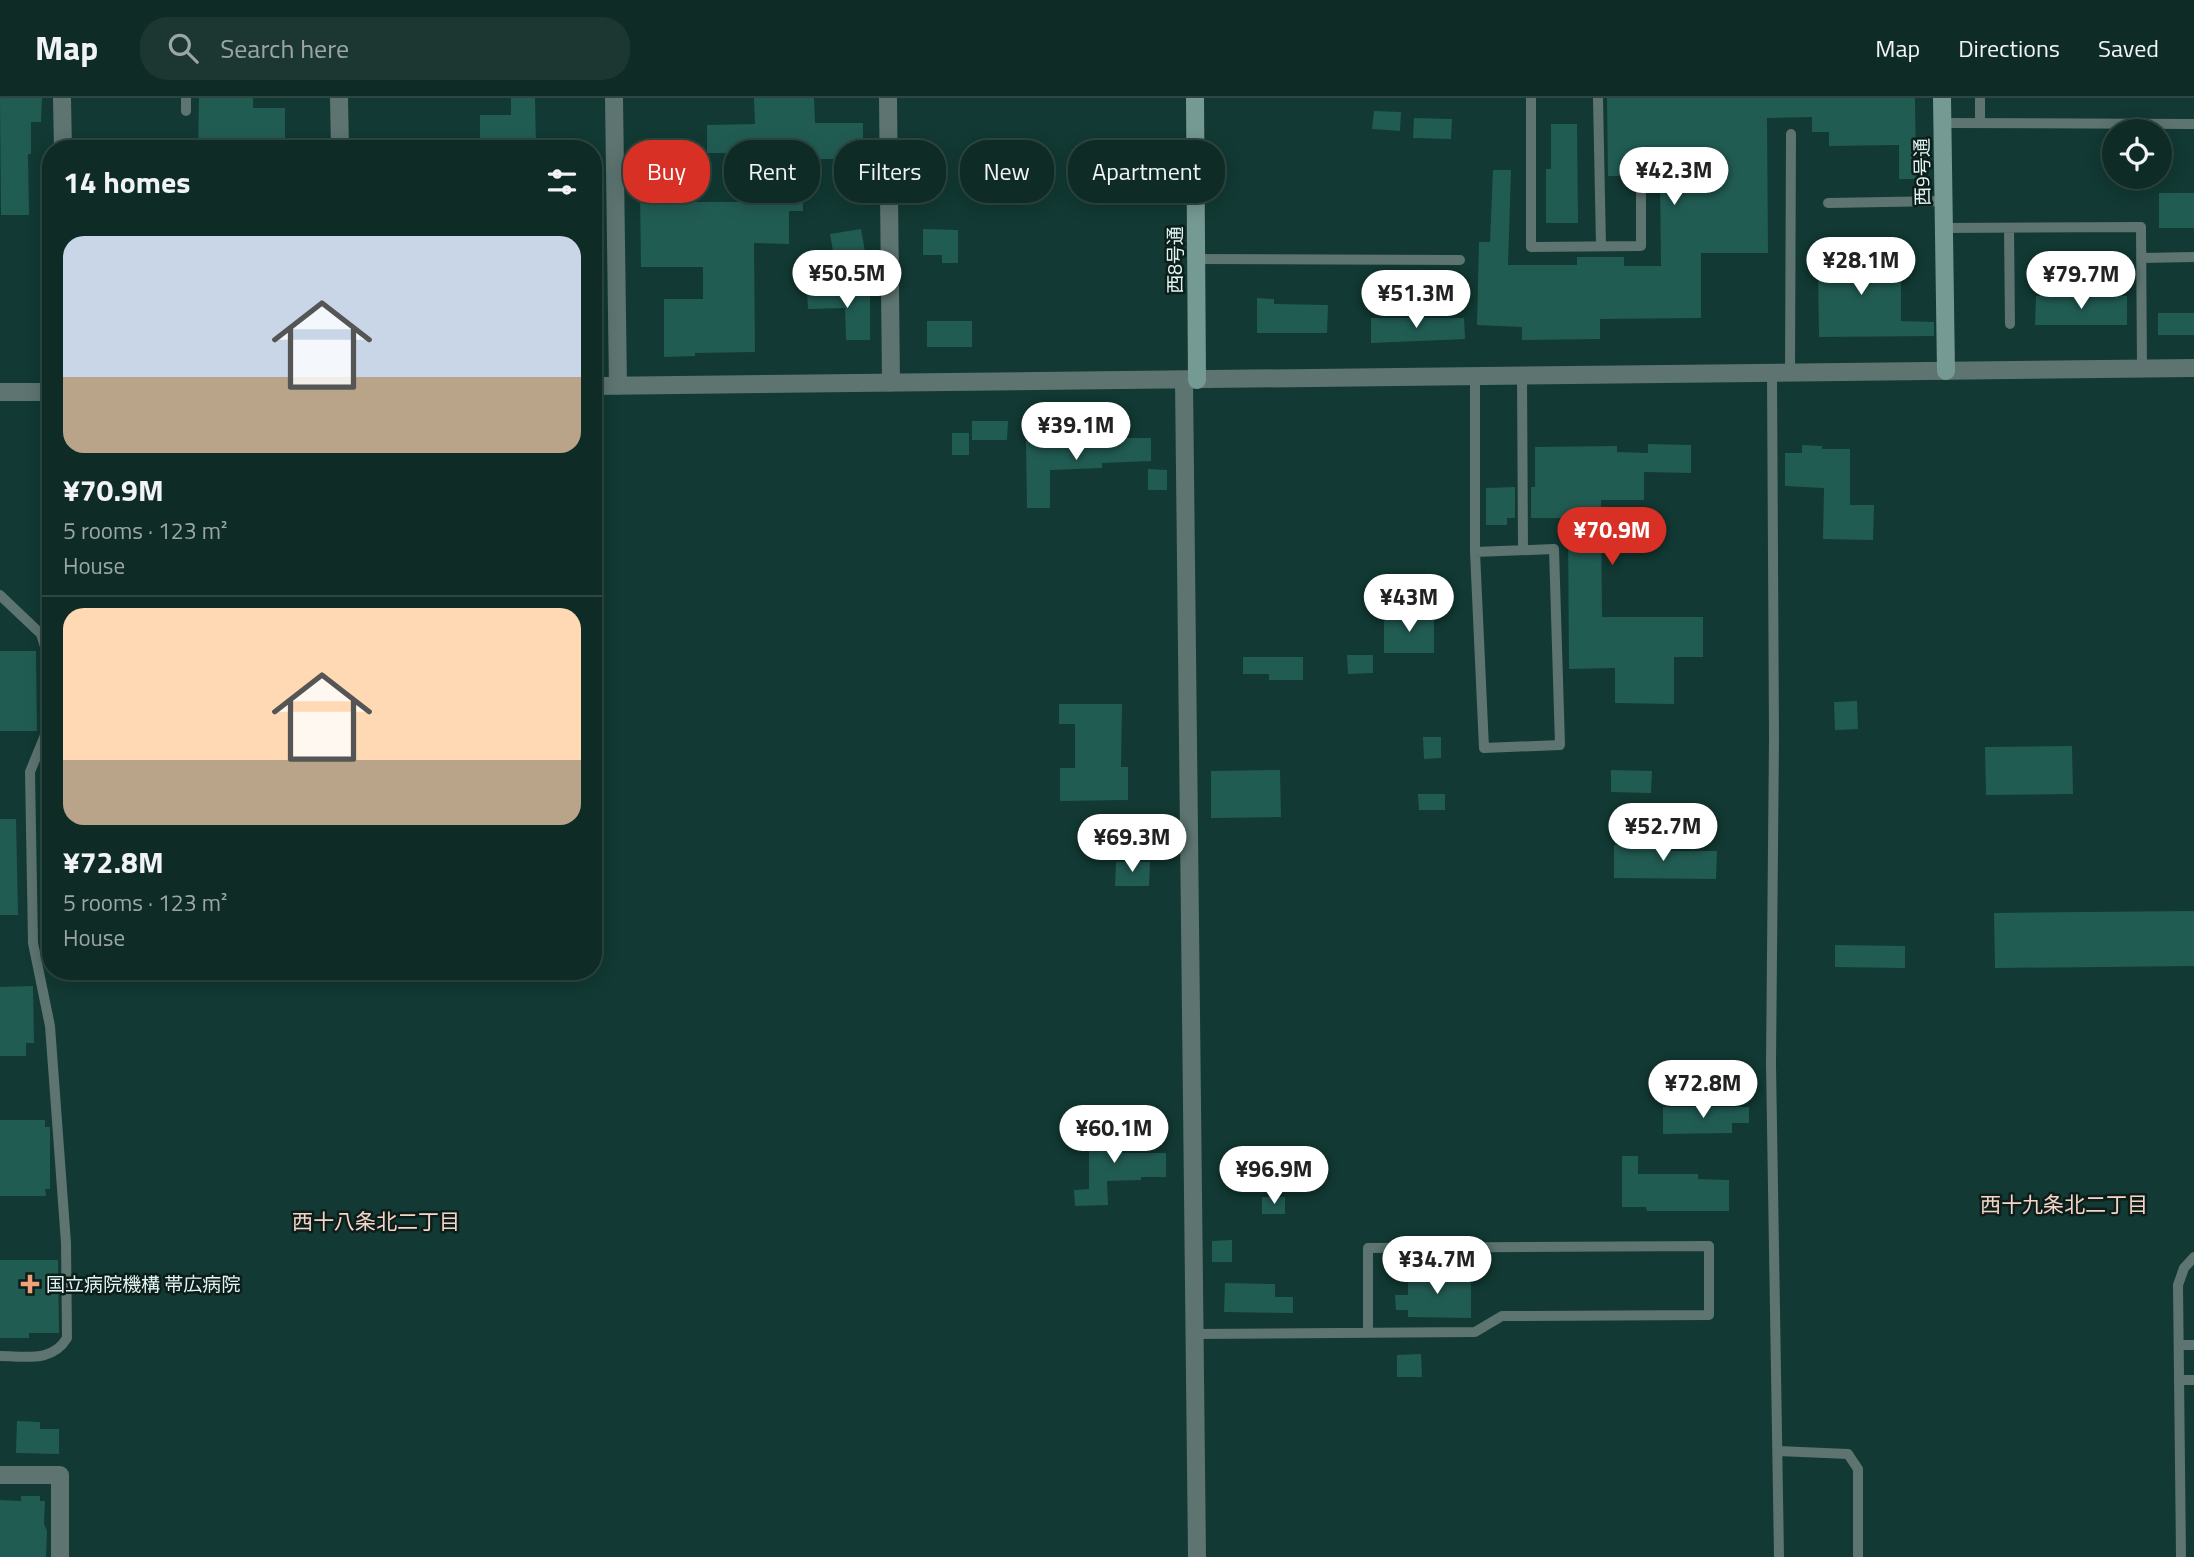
<!DOCTYPE html>
<html lang="en">
<head>
<meta charset="utf-8">
<style>
	:root { --surface:#0e2b26; --page:#1c3732; --text:#f1f3f6; --muted:#9ba7a7; --line:#2e4743; --accent:#d93025 }
	body { margin:0; font-family:"Titillium Web","Noto Sans JP",sans-serif; background:var(--page); color:var(--text); height:100vh; display:flex; flex-direction:column; font-size:26px; white-space:nowrap }
	* { box-sizing:border-box; margin:0 }
	p { font-size:23px; color:var(--muted) }
	.icon { flex:none; width:38px; height:38px; fill:none; stroke:currentColor; stroke-width:2; stroke-linecap:round; stroke-linejoin:round }
	.map { position:relative; flex:1; overflow:hidden }
	.details { position:absolute; left:42px; top:42px; width:560px; height:840px; display:flex; flex-direction:column; background:var(--surface); border-radius:28px; box-shadow:0 4px 18px #0003,0 0 0 2px var(--line) }
	.details>* { flex:none }
	.banner { position:absolute; left:623px; top:42px; width:665px; height:63px; display:flex; gap:14px }
	.fabs { position:absolute; left:2102px; top:21px; display:grid; gap:14px }
	.fabs a { display:grid; place-items:center; width:70px; height:70px; border-radius:50%; background:var(--surface); box-shadow:0 4px 18px #0003,0 0 0 2px var(--line); font-size:35px }
	.price { position:absolute; translate:-50% -60px; padding:0 16px; border-radius:24px; background:#fff; color:#222; font-size:23px; line-height:46px; filter:drop-shadow(0 2px 4px #0008) }
	.price::after { content:''; position:absolute; left:50%; top:42px; width:21px; height:16px; margin-left:-10px; background:inherit; clip-path:polygon(0 0,100% 0,50% 100%) }
	.price.on { background:var(--accent); color:#fff }
	ul { padding:0; list-style:none }
	li { display:grid; align-content:center; gap:14px; height:371px; padding:0 21px }
	li+li { border-top:2px solid var(--line) }
	li span { display:grid; place-items:center; height:217px; border-radius:21px; color:#555 }
	li>.icon { margin-inline-start:auto }
	span .icon { width:126px; height:126px; fill:#fffc; stroke-width:1 }
	li b { font-size:30px }
	h2 { display:flex; justify-content:space-between; align-items:center; height:84px; padding:0 21px; font-size:30px }
	.tag { padding:0 24px; border-radius:28px; background:var(--surface); box-shadow:0 4px 18px #0003,0 0 0 2px var(--line); font-size:24px; line-height:63px }
	.tag.on { background:var(--accent); color:#fff }
	header { display:flex; align-items:center; gap:42px; box-sizing:border-box; height:98px; padding:0 35px; background:var(--surface); border-bottom:2px solid var(--line) }
	header strong { font-size:33px }
	nav { display:flex; gap:38px; margin-inline-start:auto; font-size:24px }
	.search { width:490px; height:63px; background:var(--page); display:flex; align-items:center; gap:18px; box-sizing:border-box; padding:0 24px; border-radius:28px; color:var(--muted); font-size:26px }
	.map>svg:first-child { display:block }
</style>
</head>
<body>
<header>
<strong>Map</strong>
<div class="search"><svg class="icon" aria-label="search" viewBox="0 0 24 24"><circle cx="10" cy="10" r="6"/><path d="M15 15l6 6"/></svg>Search here</div>
<nav><a>Map</a><a>Directions</a><a>Saved</a></nav>
</header>
<div class="map">
<svg width="2194" height="1459" viewBox="0 0 2194 1459">
	<rect width="100%" height="100%" fill="#123933"/>
	<!-- building -->
	<path fill="#215c53" d="M0 0H42L41 24H31V56H28L29 117H1Z
		M199 0H253V10H285V44L220 43V51H198Z
		M511 0H535L536 48 480 49V17H511Z
		M754 0H814L815 25H863V61H818L817 56 802 58 803 113H789V146L754 145 755 254 695 255V258L664 259V201H703V169H641L640 92H676V104H742V55H707V27L755 26Z
		M1607 0H1915L1916 81H1899V47L1829 48V34H1812V19L1767 20 1768 155H1701V220L1600 221V241L1522 242V229L1477 227 1479 144H1490L1493 72H1511L1508 167H1577V159H1624V168H1661L1660 78H1608Z
		M1374 13 1401 14 1400 33 1372 31Z
		M1414 20 1452 21 1451 41 1413 40Z
		M1551 26H1577L1578 125H1546V71H1551Z
		M2159 95H2194V130H2159Z
		M861 131 867 165 836 170 830 136Z
		M923 131 958 132V165H942V157H923Z
		M1823 145H1857L1858 160H1878V170H1901V223L1934 224V238L1819 239 1818 171 1823 170Z
		M870 193V242H846L845 210 808 211 807 194Z
		M2036 198H2127V227H2035Z
		M1257 200 1274 201V206L1328 207 1327 235H1257Z
		M2158 215H2194V237H2158Z
		M1371 220H1464L1465 241 1371 245Z
		M927 223H972V249H927Z
		M972 323H1008L1007 342H972Z
		M952 335H969V357H952Z
		M1103 340H1151V363L1102 365V370L1050 372V410H1027L1026 343 1055 342V348H1087L1104 346Z
		M1648 346 1691 347V375L1644 374V402H1601L1602 519H1703V559H1674V606L1615 605V570L1569 571 1568 420H1531V389H1535V349L1617 348V354L1648 355Z
		M1802 347 1822 348V351H1850V407H1874L1873 442 1823 441 1824 390 1785 388V355H1802Z
		M1148 371 1167 372V392H1148Z
		M1515 389V420H1507V427H1486V390Z
		M1434 517V555H1384V518Z
		M0 553H36L37 633H0Z
		M1347 557H1373V575L1348 576Z
		M1243 559H1303V582H1269V576H1243Z
		M1857 603 1858 631 1835 632 1834 604Z
		M1059 606H1122L1121 669H1128V702L1060 703V670H1075V626H1059Z
		M1423 639H1441V660L1424 661Z
		M2072 648 2073 696 1986 697 1985 649Z
		M1280 672 1281 719 1211 720V673Z
		M1611 672 1652 673 1651 695 1611 694Z
		M1418 696H1445V712H1419Z
		M0 721H16L18 817H0Z
		M1614 747H1664V753H1717L1716 781 1614 780Z
		M1116 764H1150L1149 788H1115Z
		M2194 813V868L1995 870 1994 815Z
		M1835 847 1905 848V870L1835 869Z
		M33 888 34 945H26V958H0V889Z
		M1663 1009H1749V1025H1732V1035L1663 1036Z
		M1089 1016H1109L1108 1055H1166V1079H1141V1082L1107 1083 1108 1107 1075 1108 1074 1092 1089 1091Z
		M0 1022H45V1029H50V1091H45L46 1098H0Z
		M1622 1058H1638V1076H1698V1081L1729 1082V1113H1647L1646 1109H1622Z
		M1262 1099H1285V1116H1262Z
		M1232 1142V1164H1212V1143Z
		M0 1162H58L59 1235H29V1240H0Z
		M1408 1176H1471V1220L1408 1219V1212H1396L1395 1197H1408Z
		M1225 1185 1275 1186V1199H1293V1215L1224 1214Z
		M1421 1256 1422 1279H1397V1257Z
		M17 1323 40 1324V1331H59V1356L16 1355Z
		M21 1398H40V1403H45L44 1426 47 1433 46 1459H0V1402L21 1403Z"/>
	<g fill="none" stroke-linecap="round" stroke-linejoin="round">
		<!-- lane -->
		<path stroke="#5d7470" stroke-width="10" d="M186 0V13
			M1531 0V149L1641 148V85
			M1598 0 1601 148
			M1980 0V25
			M1943 25 2194 26
			M310 51 340 50
			M1828 105 1944 103
			M1944 130 2141 129 2142 271
			M2009 130 2010 226
			M2141 160 2194 159
			M1196 161 1460 162
			M1790 275 1791 36
			M1772 276 1774 640 1771 966 1779 1459
			M1522 278 1523 452
			M1475 454 1554 451 1560 647 1484 650 1475 454V279
			M0 497 41 536 48 558V630L30 674 33 845 50 928 66 1145 67 1240C52 1265 25 1258 0 1258
			M1194 1236 1475 1234 1502 1218 1709 1217V1148L1368 1150V1235
			M2179 1247H2194
			M2179 1282H2194
			M1778 1353 1848 1356 1858 1371V1459
			M2181 1459 2178 1187 2184 1170 2194 1159"/>
		<!-- street -->
		<path stroke="#5d7470" stroke-width="18" d="M62 0 63 51
			M339 0 340 51
			M614 0 618 288
			M888 0 891 285
			M1184 282 1197 1459
			M593 288 2194 270
			M0 294H51
			M0 1377H60V1459"/>
		<!-- secondary -->
		<path stroke="#759a93" stroke-width="18" d="M1195 0 1197 282
			M1942 0 1946 273"/>
	</g>
	<!-- markers -->
	<path fill="#f1a27b" stroke="#0d1d1a" stroke-width="2.5" d="M26.5 1175.5h7v7h7v7h-7v7h-7v-7h-7v-7h7z"/>
	<g text-anchor="middle" stroke-width="5" stroke-linejoin="round" paint-order="stroke">
		<!-- street labels -->
		<g font-size="19" fill="#e1f6f2" stroke="#0d1d1a">
			<text transform="translate(1922 74) rotate(-91)" y="7">西9号通</text>
			<text transform="translate(1175 162) rotate(-90)" y="7">西8号通</text>
		</g>
		<!-- poi labels -->
		<g font-size="19" fill="#e1f6f2" stroke="#0d1d1a" text-anchor="start">
			<text x="46" y="1193">国立病院機構 帯広病院</text>
		</g>
		<!-- neighbourhood labels -->
		<g font-size="21" fill="#f4d5c7" stroke="#0d1d1a">
			<text x="2064" y="1114">西十九条北二丁目</text>
			<text x="376" y="1131">西十八条北二丁目</text>
		</g>
	</g>
</svg>
<div class="fabs">
<a><svg class="icon" aria-label="locate" viewBox="0 0 24 24"><circle cx="12" cy="12" r="6"/><path d="M12 2v4M12 18v4M2 12h4M18 12h4"/></svg></a>
</div>
<b class="price" style="left:1674px;top:109px">¥42.3M</b>
<b class="price" style="left:1861px;top:199px">¥28.1M</b>
<b class="price" style="left:847px;top:212px">¥50.5M</b>
<b class="price" style="left:2081px;top:213px">¥79.7M</b>
<b class="price" style="left:1416px;top:232px">¥51.3M</b>
<b class="price" style="left:1076px;top:364px">¥39.1M</b>
<b class="price on" style="left:1612px;top:469px">¥70.9M</b>
<b class="price" style="left:1409px;top:536px">¥43M</b>
<b class="price" style="left:1663px;top:765px">¥52.7M</b>
<b class="price" style="left:1132px;top:776px">¥69.3M</b>
<b class="price" style="left:1703px;top:1022px">¥72.8M</b>
<b class="price" style="left:1114px;top:1067px">¥60.1M</b>
<b class="price" style="left:1274px;top:1108px">¥96.9M</b>
<b class="price" style="left:1437px;top:1198px">¥34.7M</b>
<div class="banner">
<a class="tag on">Buy</a>
<a class="tag">Rent</a>
<a class="tag">Filters</a>
<a class="tag">New</a>
<a class="tag">Apartment</a>
</div>
<section class="details">
<h2>14 homes<svg class="icon" aria-label="filters" viewBox="0 0 24 24"><path d="M4 7h16M4 17h16"/><circle cx="9" cy="7" r="2"/><circle cx="15" cy="17" r="2"/></svg></h2>
<ul>
<li><span style="background:linear-gradient(#c9d6e8 65%,#b9a48a 0)"><svg class="icon" aria-label="home" viewBox="0 0 24 24"><path d="M3 11l9-7 9 7M6 9v11h12V9"/></svg></span><div><b>¥70.9M</b><p>5 rooms · 123 m²</p><p>House</p></div></li>
<li><span style="background:linear-gradient(#ffd9b3 70%,#b9a48a 0)"><svg class="icon" aria-label="home" viewBox="0 0 24 24"><path d="M3 11l9-7 9 7M6 9v11h12V9"/></svg></span><div><b>¥72.8M</b><p>5 rooms · 123 m²</p><p>House</p></div></li>
</ul>
</section>
</div>
</body>
</html>
